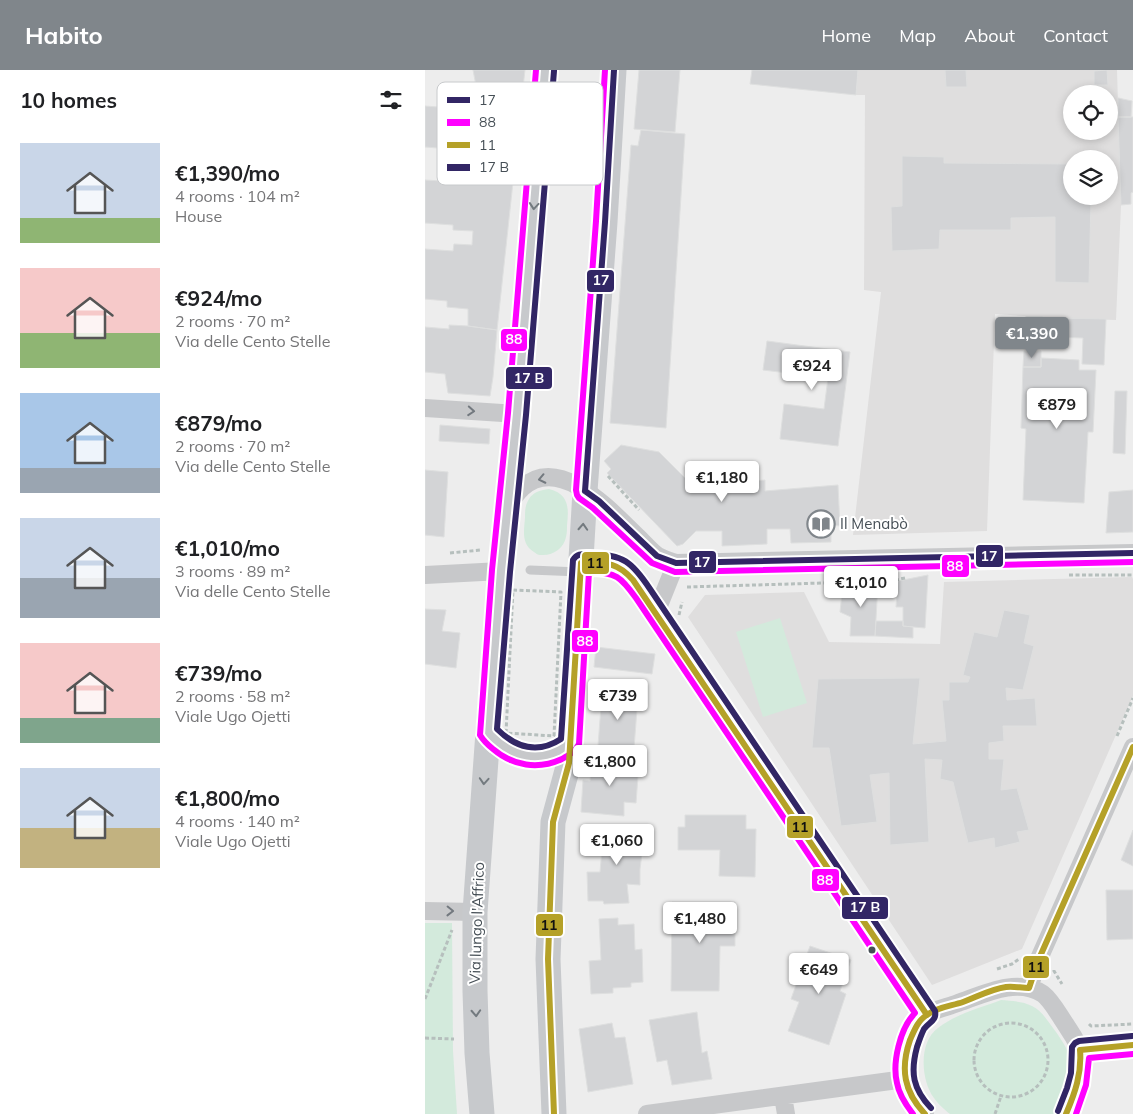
<!DOCTYPE html>
<html lang="en">
<head>
<meta charset="utf-8">
<style>
	:root { --surface:#fff; --page:#f2f2f2; --text:#202124; --muted:#757577; --accent:#80868b }
	body { margin:0; font-family:Mulish,sans-serif; background:var(--page); color:var(--text); height:100vh; display:flex; flex-direction:column; font-size:19px; white-space:nowrap }
	* { box-sizing:border-box; margin:0 }
	p { font-size:16px; color:var(--muted) }
	.icon { flex:none; width:28px; height:28px; fill:none; stroke:currentColor; stroke-width:2; stroke-linecap:round; stroke-linejoin:round }
	.map { position:relative; flex:1; overflow:hidden }
	.details { display:flex; flex-direction:column; background:var(--surface); width:425px }
	.details>* { flex:none }
	.fabs { position:absolute; left:638px; top:15px; display:grid; gap:10px }
	.fabs a { display:grid; place-items:center; width:55px; height:55px; border-radius:50%; background:var(--surface); box-shadow:0 2px 8px #0003; font-size:25px }
	.price { position:absolute; translate:-50% -42px; padding:0 11px; border-radius:5px; background:#fff; color:#222; font-size:16px; line-height:32px; filter:drop-shadow(0 1px 2px #0008) }
	.price::after { content:''; position:absolute; left:50%; top:30px; width:15px; height:11px; margin-left:-8px; background:inherit; clip-path:polygon(0 0,100% 0,50% 100%) }
	.price.on { background:var(--accent); color:#fff }
	ul { padding:0; list-style:none }
	li { display:flex; align-items:center; gap:15px; height:125px; padding:0 20px }
	li span { display:grid; place-items:center; flex:none; width:140px; height:100px; border-radius:0px; color:#555 }
	li>.icon { margin-inline-start:auto }
	span .icon { width:60px; height:60px; fill:#fffc; stroke-width:1 }
	li b { font-size:21px }
	h2 { display:flex; justify-content:space-between; align-items:center; height:60px; padding:0 20px; font-size:21px }
	header { display:flex; align-items:center; gap:30px; box-sizing:border-box; height:70px; padding:0 25px; background:var(--accent); color:#fff }
	header strong { font-size:24px }
	nav { display:flex; gap:28px; margin-inline-start:auto; font-size:18px }
	main { display:flex; flex:1; min-height:0 }
	.map>svg:first-child { display:block }
</style>
</head>
<body>
<header>
<strong>Habito</strong>
<nav><a>Home</a><a>Map</a><a>About</a><a>Contact</a></nav>
</header>
<main>
<section class="details">
<h2>10 homes<svg class="icon" aria-label="filters" viewBox="0 0 24 24"><path d="M4 7h16M4 17h16"/><circle cx="9" cy="7" r="2"/><circle cx="15" cy="17" r="2"/></svg></h2>
<ul>
<li><span style="background:linear-gradient(#c9d6e8 75%,#8fb573 0)"><svg class="icon" aria-label="home" viewBox="0 0 24 24"><path d="M3 11l9-7 9 7M6 9v11h12V9"/></svg></span><div><b>€1,390/mo</b><p>4 rooms · 104 m²</p><p>House</p></div></li>
<li><span style="background:linear-gradient(#f6c9c9 65%,#8fb573 0)"><svg class="icon" aria-label="home" viewBox="0 0 24 24"><path d="M3 11l9-7 9 7M6 9v11h12V9"/></svg></span><div><b>€924/mo</b><p>2 rooms · 70 m²</p><p>Via delle Cento Stelle</p></div></li>
<li><span style="background:linear-gradient(#a9c7e8 75%,#9aa5b1 0)"><svg class="icon" aria-label="home" viewBox="0 0 24 24"><path d="M3 11l9-7 9 7M6 9v11h12V9"/></svg></span><div><b>€879/mo</b><p>2 rooms · 70 m²</p><p>Via delle Cento Stelle</p></div></li>
<li><span style="background:linear-gradient(#c9d6e8 60%,#9aa5b1 0)"><svg class="icon" aria-label="home" viewBox="0 0 24 24"><path d="M3 11l9-7 9 7M6 9v11h12V9"/></svg></span><div><b>€1,010/mo</b><p>3 rooms · 89 m²</p><p>Via delle Cento Stelle</p></div></li>
<li><span style="background:linear-gradient(#f6c9c9 75%,#7fa58c 0)"><svg class="icon" aria-label="home" viewBox="0 0 24 24"><path d="M3 11l9-7 9 7M6 9v11h12V9"/></svg></span><div><b>€739/mo</b><p>2 rooms · 58 m²</p><p>Viale Ugo Ojetti</p></div></li>
<li><span style="background:linear-gradient(#c9d6e8 60%,#c2b280 0)"><svg class="icon" aria-label="home" viewBox="0 0 24 24"><path d="M3 11l9-7 9 7M6 9v11h12V9"/></svg></span><div><b>€1,800/mo</b><p>4 rooms · 140 m²</p><p>Viale Ugo Ojetti</p></div></li>
</ul>
</section>
<div class="map">
<svg width="708" height="1044" viewBox="0 0 708 1044">
	<rect width="100%" height="100%" fill="#ededed"/>
	<!-- education -->
	<path fill="#dfdede" fill-rule="evenodd" d="M433 0H692L696 135 691 250 629 248 570 244 562 461 428 465 456 222 439 220 440 25H431ZM646 24H684V61H646ZM646 89H684V126H646Z
		M707 507 708 509V626L597 879 507 915 263 547 280 525 379 522 404 572 515 574 519 512Z"/>
	<!-- green -->
	<path fill="#d3eadc" d="M124 419C144 424 144 438 142 455 142 459 142 463 141 467 139 478 128 486 116 485 112 485 112 484 109 482 96 474 99 461 100 448 100 441 100 435 104 429 108 422 116 420 124 419Z
		M355 548 382 633 338 647 311 562Z
		M0 853H27L28 981 32 1044H0Z
		M576 930C586 931 598 931 607 936 616 940 622 950 628 958 634 966 641 976 644 985 649 1005 639 1029 628 1044H525C520 1040 513 1034 509 1028 496 1011 493 972 513 958 531 944 555 938 576 930Z"/>
	<!-- building -->
	<path fill="#d3d4d6" stroke="#dedfdf" d="M48 0H100L98 18 93 17 91 36 60 33 61 23 52 21Z
		M214 0H255L250 62 209 59Z
		M327 0H433L431 25 325 14Z
		M520 0H541L542 17H521Z
		M682 0 683 15H669V1Z
		M693 28 707 31 706 47H693Z
		M42 32 95 36 90 89H87L85 111 88 112 72 260 43 256V239L22 237V231L0 229V179L28 181 29 174 47 175 48 161 28 160V155L0 153V110L35 112V105L56 106 57 87 36 85 37 80 0 77V36L41 39Z
		M693 47H708V122L706 123V134L696 135Z
		M216 60 260 64 241 358 185 353 206 75 213 76Z
		M477 86 519 87V93L646 94V126H660V131H666L664 213 630 212V147L586 148V160H515L514 179 467 181 466 137 477 136Z
		M601 246H618V272L600 271Z
		M629 248 681 249 679 295 657 294 658 268 629 267Z
		M24 255 43 256 72 260 68 307 65 326 23 323 20 304 0 302V257L24 259Z
		M342 271 425 282 413 376 355 369 359 334 399 339 403 308 338 300Z
		M599 281H616V297H598Z
		M616 288 654 290V300H671L668 362H663L659 433 598 430 601 359 596 358 598 297H616Z
		M690 321H702L700 384 688 383Z
		M15 355 65 359 64 374 14 371Z
		M196 375 234 382 268 416 340 410V421L413 415 415 456 406 455V472L366 473 365 459H342V474L297 476V461H271L258 474 252 476 182 403 186 399 179 391Z
		M0 400 23 402 19 467 0 465Z
		M708 420V462L681 463 684 422Z
		M503 505 500 558 478 556V537H471L473 511Z
		M453 513 450 566H425L426 547 415 542 418 514Z
		M0 539 21 540 17 561 35 563 31 598 0 594Z
		M579 540 605 545 599 573 609 576 598 620 581 618 582 630 610 628 612 656H578L579 671 564 673V689H579L576 720 592 718 604 760 592 762 595 772 570 778 569 768 543 773 528 712 515 709 517 690 500 689 504 772 465 775 464 703 445 705 452 752 416 756 404 678H387L393 609 495 608 488 674 521 671 517 630H524V612H543L545 607 538 605 549 562 572 567Z
		M451 551H478V556L488 557V568L450 566Z
		M171 577 230 584 227 604 169 597Z
		M177 623 213 626 209 678 173 676Z
		M167 688 210 691 209 705 213 706 211 733 199 732V746L156 742 158 710 165 711Z
		M260 745H321V759H331L330 807 294 806 295 780H253V757H260Z
		M179 757 220 760 215 799V815L202 814 204 833 179 834 178 831H163L162 802H175Z
		M708 760V796L696 790Z
		M681 820H708V869L682 870Z
		M247 832H310V876H295L294 921H246Z
		M193 848V855L209 854 210 880 217 879 218 912 206 913V917L188 918V923L166 924 164 891 176 890 174 849Z
		M385 876 426 890 415 921 421 924 404 975 363 961 374 932 366 929Z
		M272 942 277 983 282 981 287 1009 247 1015 242 990 232 992 224 950Z
		M187 953 190 968 200 967 208 1014 163 1022 154 959Z"/>
	<g fill="none" stroke-linecap="round" stroke-linejoin="round">
		<!-- path -->
		<path stroke="#b6bfbd" stroke-width="3" stroke-dasharray="4 2.5" stroke-linecap="butt" d="M183 406 214 440
			M25 483 56 480
			M644 505H708
			M262 517 466 511 480 508
			M88 520 136 522 129 666 81 663Z
			M254 545 257 532
			M692 666 708 628
			M572 899 587 894 594 889
			M629 900V901L637 914
			M0 929 27 860
			M549 990a37 37 0 1 1 74 0a37 37 0 1 1-74 0Z
			M664 954 666 956 708 954
			M0 968 29 969
			M570 1044 576 1026"/>
		<!-- service -->
		<path stroke="#c7c8ca" stroke-width="9" d="M105 500 155 502"/>
		<!-- minor -->
		<path stroke="#c7c8ca" stroke-width="18" d="M0 338 92 344
			M83 437C87 430 91 423 97 418 136 382 189 445 216 470 221 475 227 482 233 486 238 489 245 491 251 493L708 483
			M156 493C167 493 181 492 192 496 207 502 221 529 231 543L502 945
			M0 505 76 501
			M231 543 251 493
			M63 662C81 682 102 693 128 683 135 680 140 678 145 673
			M0 841 50 842
			M604 918 613 891 708 677
			M655 980 708 975
			M358 1026 361 1044
			M222 1044 480 1009
			M500 1044C491 1035 482 1021 480 1008 477 990 486 956 501 945 510 939 523 937 533 933 559 924 592 907 618 924 627 931 634 945 641 955 646 963 653 972 655 981 659 1000 649 1027 641 1044"/>
		<!-- secondary -->
		<path stroke="#c7c9cc" stroke-width="25" d="M57 1044 52 983 50 921V842L63 662 76 501 92 344 120 0
			M129 1044 123 889 128 752 144 693 160 421 180 152 189 0"/>
		<!-- bus-1 casing -->
		<g stroke="#fff" stroke-width="10">
			<path id="bus-1" d="M160 421 174 431 232 486 251 493 708 483
				M160 421 180 152 189 0"/>
		</g>
		<!-- bus-2 casing -->
		<g stroke="#fff" stroke-width="10">
			<path id="bus-2" d="M111 0 83 343 67 500 55 665C58 670 63 675 68 679 88 696 113 700 137 689 144 685 151 681 154 674L164 502C191 502 196 507 211 528L490 943C475 958 467 993 472 1013 474 1025 481 1035 488 1044
				M180 0 171 151 151 420 152 425 154 428 168 438 227 493 250 502 708 492
				M651 1044 661 1015 664 988 708 984"/>
		</g>
		<!-- bus-3 casing -->
		<g stroke="#fff" stroke-width="10">
			<path id="bus-3" d="M129 1044 123 889 128 752 144 693 156 493C180 493 191 491 208 510L502 945
				M500 1044C479 1022 475 999 485 970 489 961 493 950 502 945 512 937 526 936 538 932 552 927 566 919 581 917 589 916 596 918 604 918L613 891 708 677
				M641 1044C650 1023 657 1003 655 980L708 975"/>
		</g>
		<!-- bus-4 casing -->
		<g stroke="#fff" stroke-width="10">
			<path id="bus-4" d="M129 1 101 345 85 502 72 659C91 678 113 684 136 669L148 490C152 483 158 484 165 484 198 484 207 492 225 519L510 941C512 951 504 952 499 959 496 965 494 971 492 977 485 1003 488 1019 506 1038
				M633 1041 642 1018 646 1003 647 977 650 973 654 971 707 966"/>
		</g>
		<!-- bus-1 -->
		<use href="#bus-1" stroke="#322665" stroke-width="6"/>
		<!-- bus-2 -->
		<use href="#bus-2" stroke="#f0f" stroke-width="6"/>
		<!-- bus-3 -->
		<use href="#bus-3" stroke="#b5a128" stroke-width="6"/>
		<!-- bus-4 -->
		<use href="#bus-4" stroke="#322665" stroke-width="6"/>
	</g>
	<!-- one-way arrows -->
	<defs><path id="oneway-chevron" d="M-2-3.5L2.5 0L-2 3.5" fill="none" stroke-width="1.6" stroke-linecap="round" stroke-linejoin="round" transform="scale(1.25)"/></defs>
	<g stroke="#737a7f">
		<use href="#oneway-chevron" transform="translate(109 136) rotate(95)"/>
		<use href="#oneway-chevron" transform="translate(158 457) rotate(-87)"/>
		<use href="#oneway-chevron" transform="translate(59 711) rotate(94)"/>
		<use href="#oneway-chevron" transform="translate(51 943) rotate(87)"/>
	</g>
	<g stroke="#73797f">
		<use href="#oneway-chevron" transform="translate(46 341) rotate(4)"/>
		<use href="#oneway-chevron" transform="translate(117 409) rotate(168)"/>
		<use href="#oneway-chevron" transform="translate(25 841) rotate(1)"/>
	</g>
	<!-- icons -->
	<defs>
		<g id="library-ring" transform="scale(1.4375)"><circle r="9.5" fill="#fff" stroke="#80868b" stroke-width="1.5"/><path d="M-6-4Q-3-5.5-.7-3.5V5Q-3 3-6 4ZM6-4Q3-5.5 .7-3.5V5Q3 3 6 4Z" fill="#80868b"/></g>
	</defs>
	<g fill-rule="evenodd">
		<use href="#library-ring" x="396" y="454"/>
	</g>
	<!-- markers -->
	<circle fill="#464f56" stroke="#fff" stroke-width="2" cx="447" cy="880" r="4.5"/>
	<g text-anchor="middle" stroke-width="4" stroke-linejoin="round" paint-order="stroke">
		<!-- poi labels -->
		<g font-size="15" fill="#464f56" stroke="#fff" text-anchor="start">
			<text x="415" y="459">Il Menabò</text>
		</g>
		<!-- street labels -->
		<g font-size="15" fill="#464f56" stroke="#fff">
			<text transform="translate(52 853) rotate(-88)" y="5">Via lungo l'Affrico</text>
		</g>
	</g>
	<!-- legend -->
	<rect x="12" y="12" width="166" height="103" rx="8" fill="#fff" stroke="#c8cacc" stroke-width="1"/>
	<rect x="22" y="27" width="23" height="6" fill="#322665"/>
	<rect x="22" y="49" width="23" height="7" fill="#f0f"/>
	<rect x="22" y="72" width="23" height="6" fill="#b5a128"/>
	<rect x="22" y="94" width="23" height="7" fill="#322665"/>
	<g font-size="14" fill="#464f56">
		<text x="54" y="35">17</text>
		<text x="54" y="57">88</text>
		<text x="54" y="80">11</text>
		<text x="54" y="102">17 B</text>
	</g>
	<g stroke="#fff" stroke-width="2">
		<rect x="161" y="199" width="29" height="24" rx="5" fill="#322665"/>
		<rect x="75" y="258" width="28" height="24" rx="5" fill="#f0f"/>
		<rect x="80" y="296" width="48" height="24" rx="5" fill="#322665"/>
		<rect x="550" y="474" width="29" height="24" rx="5" fill="#322665"/>
		<rect x="263" y="480" width="29" height="24" rx="5" fill="#322665"/>
		<rect x="156" y="481" width="29" height="24" rx="5" fill="#b5a128"/>
		<rect x="516" y="484" width="29" height="24" rx="5" fill="#f0f"/>
		<rect x="146" y="559" width="28" height="24" rx="5" fill="#f0f"/>
		<rect x="361" y="745" width="28" height="24" rx="5" fill="#b5a128"/>
		<rect x="386" y="798" width="29" height="24" rx="5" fill="#f0f"/>
		<rect x="416" y="826" width="48" height="24" rx="5" fill="#322665"/>
		<rect x="110" y="843" width="29" height="24" rx="5" fill="#b5a128"/>
		<rect x="597" y="885" width="28" height="24" rx="5" fill="#b5a128"/>
	</g>
	<g font-size="14" text-anchor="middle" font-weight="bold" fill="#fff">
		<text x="176" y="215">17</text>
		<text x="89" y="274">88</text>
		<text x="104" y="313">17 B</text>
		<text x="564" y="491">17</text>
		<text x="277" y="497">17</text>
		<text x="530" y="501">88</text>
		<text x="160" y="576">88</text>
		<text x="400" y="815">88</text>
		<text x="440" y="842">17 B</text>
	</g>
	<g font-size="14" text-anchor="middle" font-weight="bold" fill="#111">
		<text x="170" y="498">11</text>
		<text x="375" y="762">11</text>
		<text x="124" y="860">11</text>
		<text x="611" y="902">11</text>
	</g>
</svg>
<div class="fabs">
<a><svg class="icon" aria-label="locate" viewBox="0 0 24 24"><circle cx="12" cy="12" r="6"/><path d="M12 2v4M12 18v4M2 12h4M18 12h4"/></svg></a>
<a><svg class="icon" aria-label="layers" viewBox="0 0 24 24"><path d="M12 4l9 5-9 5-9-5zM3 14l9 5 9-5"/></svg></a>
</div>
<b class="price on" style="left:607px;top:289px">€1,390</b>
<b class="price" style="left:387px;top:321px">€924</b>
<b class="price" style="left:632px;top:360px">€879</b>
<b class="price" style="left:297px;top:433px">€1,180</b>
<b class="price" style="left:436px;top:538px">€1,010</b>
<b class="price" style="left:193px;top:651px">€739</b>
<b class="price" style="left:185px;top:717px">€1,800</b>
<b class="price" style="left:192px;top:796px">€1,060</b>
<b class="price" style="left:275px;top:874px">€1,480</b>
<b class="price" style="left:394px;top:925px">€649</b>
</div>
</main>
</body>
</html>
